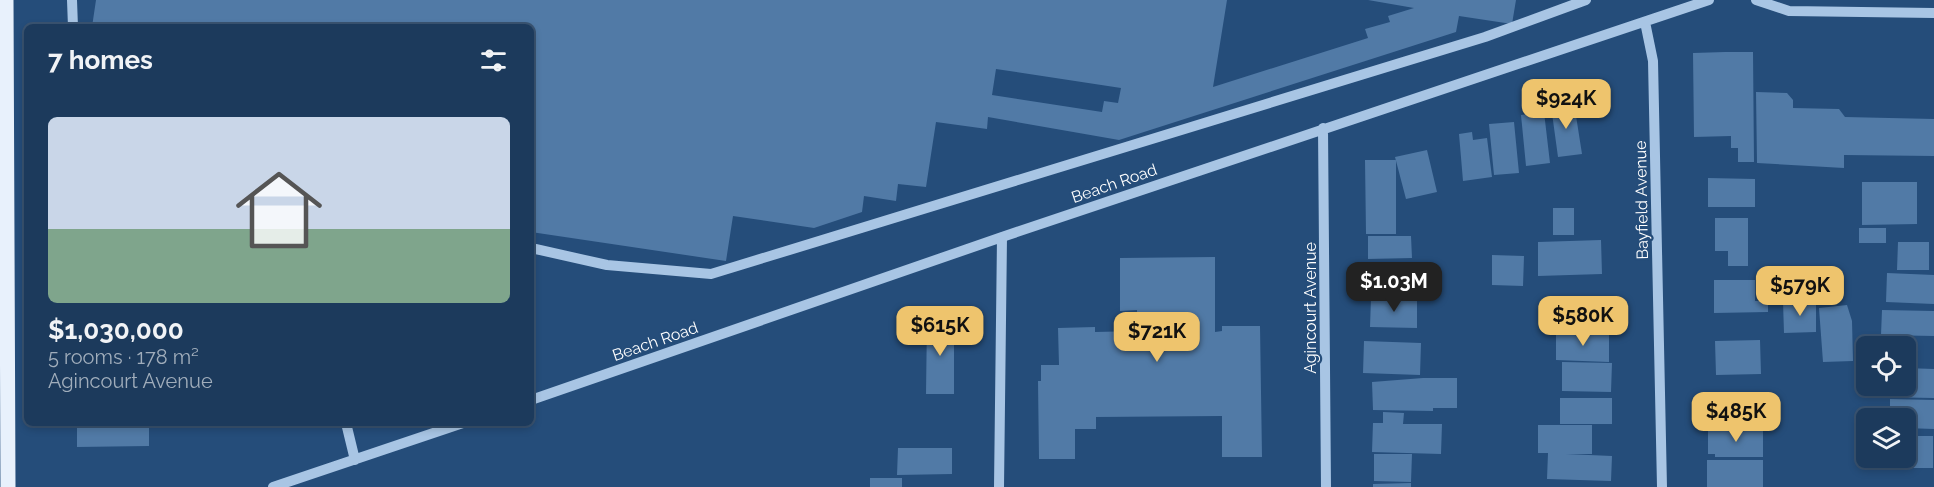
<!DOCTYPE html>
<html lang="en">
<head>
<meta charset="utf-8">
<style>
	:root { --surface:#1c3a5c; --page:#294565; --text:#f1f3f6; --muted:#a0adbb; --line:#3a5472; --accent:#eec46d }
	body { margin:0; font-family:Raleway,sans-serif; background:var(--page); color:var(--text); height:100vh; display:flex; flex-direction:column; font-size:22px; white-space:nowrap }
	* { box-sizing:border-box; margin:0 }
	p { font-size:20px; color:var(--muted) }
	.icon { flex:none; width:33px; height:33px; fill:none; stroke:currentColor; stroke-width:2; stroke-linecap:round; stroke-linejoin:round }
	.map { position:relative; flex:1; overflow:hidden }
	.sheet { position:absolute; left:24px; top:24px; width:510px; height:402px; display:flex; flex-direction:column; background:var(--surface); border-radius:9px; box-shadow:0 3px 9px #0003,0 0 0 2px var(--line) }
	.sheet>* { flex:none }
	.tools { position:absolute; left:1856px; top:336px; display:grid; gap:12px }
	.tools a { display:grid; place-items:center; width:60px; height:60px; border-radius:9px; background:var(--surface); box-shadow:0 3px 9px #0003,0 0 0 2px var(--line); font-size:30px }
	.price { position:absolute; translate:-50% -51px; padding:0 14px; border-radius:12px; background:var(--accent); color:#111; font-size:20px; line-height:39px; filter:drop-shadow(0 2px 3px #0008) }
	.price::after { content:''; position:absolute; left:50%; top:36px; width:18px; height:14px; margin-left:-9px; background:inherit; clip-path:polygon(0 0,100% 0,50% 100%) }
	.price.current { background:#222; color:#fff }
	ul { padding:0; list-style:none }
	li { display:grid; align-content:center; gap:12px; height:318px; padding:0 24px }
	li+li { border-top:2px solid var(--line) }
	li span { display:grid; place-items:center; height:186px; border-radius:9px; color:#555 }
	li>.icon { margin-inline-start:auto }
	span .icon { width:108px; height:108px; fill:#fffc; stroke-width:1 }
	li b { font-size:26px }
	h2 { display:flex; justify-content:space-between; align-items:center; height:72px; padding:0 24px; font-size:26px }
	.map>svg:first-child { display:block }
</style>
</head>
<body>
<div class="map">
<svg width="1934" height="487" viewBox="0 0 1934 487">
	<rect width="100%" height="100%" fill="#254d7a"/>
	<!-- building -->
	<path fill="#517aa6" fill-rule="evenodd" d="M96 0H1227L1213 87 1368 38 1365 29 1390 22 1388 16 1414 8 1368 0H1516L1512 24 1459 16 1456 32 1119 140 988 117 987 129 936 122 926 187 898 184 896 201 864 196 862 212 814 228 733 216 726 261 531 232V27H92ZM996 69 1121 88 1118 103 1104 101 1102 112 992 95Z
		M1725 52H1753L1754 162H1738V148H1731V136L1694 137 1693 53Z
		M1756 92 1787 93 1793 100V108L1839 109 1845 117 1934 119V156L1844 155V168L1757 163Z
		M1574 103 1582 154 1558 157 1551 106Z
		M1544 112 1550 163 1526 166 1521 115Z
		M1514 122 1519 173 1494 175 1489 124Z
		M1472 132 1473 140 1487 138 1492 177 1463 181 1459 134Z
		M1427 150 1437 192 1406 199 1395 157Z
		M1365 160H1396V234H1366Z
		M1708 178 1755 179V207H1708Z
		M1862 182H1917V224L1862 225Z
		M1553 208H1574V235H1553Z
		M1715 218H1748V266H1728V251H1715Z
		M1859 228H1886V243H1859Z
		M1368 236H1411L1412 258 1368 259Z
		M1601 240 1602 274 1538 276V242Z
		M1898 242H1929V270H1897Z
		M1492 255 1524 256 1523 286 1492 285Z
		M1215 257V332L1222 331V326H1260L1262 457H1222V416L1096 417V429H1075V459H1039L1038 381H1041V365H1059L1058 328 1095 327V332L1137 331V310L1120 311V258Z
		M1367 270H1412V279H1419L1418 297H1367Z
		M1887 273 1934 275V304L1886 302Z
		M1714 280H1755V301H1768V312L1714 313Z
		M1371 298 1417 299V328L1370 327Z
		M1548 302 1603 303 1602 332 1547 331Z
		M1783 302H1816V332L1784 333Z
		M1847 305 1852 321 1853 361 1823 362 1819 308Z
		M1882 310 1934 311V336L1881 335Z
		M927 319H954V394H926Z
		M1556 332 1609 333V362L1556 360Z
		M1760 340 1761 374 1716 375 1715 341Z
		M1364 341 1421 343 1420 375 1363 373Z
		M1562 362 1612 363 1611 392 1562 391Z
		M1905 368 1934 369V398L1878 397 1879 386H1905Z
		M1423 378H1457V408H1433V411L1373 410 1372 382Z
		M1709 395 1753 396V425L1709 424Z
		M1560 398H1612V424H1560Z
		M1890 399 1934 400V429L1905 428V418H1874V408H1890Z
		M1383 412 1404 413 1403 424H1442L1441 454 1372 452 1373 423H1383Z
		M77 423H149V446L77 447Z
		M1538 425H1592V454H1566L1612 456 1611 481 1547 479 1548 453H1538Z
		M1716 429H1763V457H1715V454H1708V431H1716Z
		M1905 436H1933V468H1896V458H1905Z
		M898 448H952V474L897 475Z
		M1374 454H1412L1411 482 1374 481Z
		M1707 460H1763V487H1707Z
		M870 478H902V487H870Z
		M1411 483V487H1373V484Z"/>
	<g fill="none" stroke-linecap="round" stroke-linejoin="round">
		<!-- minor -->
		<path stroke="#a8c5e4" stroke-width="10" d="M72 0 73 27
			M1756 0 1789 11 1934 13
			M1645 22 1653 61 1662 487
			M1323 128 1326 487
			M531 248 607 265 711 274 1485 37 1586 0
			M531 400 1002 237 1709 0
			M346 423 355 460
			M273 487 463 423
			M999 487 1002 237"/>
		<!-- major -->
		<path stroke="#e8f1fc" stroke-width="15" d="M6 0 8 487"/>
	</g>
	<g text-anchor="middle" stroke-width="4.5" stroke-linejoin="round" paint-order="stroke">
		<!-- street labels -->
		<g font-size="16" fill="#fff" stroke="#254d7a">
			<text transform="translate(1114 183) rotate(-19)" y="6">Beach Road</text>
			<text transform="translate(1641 200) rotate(-91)" y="6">Bayfield Avenue</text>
			<text transform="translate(1310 308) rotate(-90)" y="6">Agincourt Avenue</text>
			<text transform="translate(655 341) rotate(-19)" y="6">Beach Road</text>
		</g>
	</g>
</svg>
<div class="tools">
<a><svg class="icon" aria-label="locate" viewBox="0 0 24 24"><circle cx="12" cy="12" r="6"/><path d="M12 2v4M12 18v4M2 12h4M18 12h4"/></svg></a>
<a><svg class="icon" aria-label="layers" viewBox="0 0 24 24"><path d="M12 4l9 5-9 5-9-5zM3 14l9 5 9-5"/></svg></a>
</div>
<b class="price" style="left:1566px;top:130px">$924K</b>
<b class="price current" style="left:1394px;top:313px">$1.03M</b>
<b class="price" style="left:1800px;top:317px">$579K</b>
<b class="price" style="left:1583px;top:347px">$580K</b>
<b class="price" style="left:940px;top:357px">$615K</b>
<b class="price" style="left:1157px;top:363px">$721K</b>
<b class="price" style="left:1736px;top:443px">$485K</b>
<section class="sheet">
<h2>7 homes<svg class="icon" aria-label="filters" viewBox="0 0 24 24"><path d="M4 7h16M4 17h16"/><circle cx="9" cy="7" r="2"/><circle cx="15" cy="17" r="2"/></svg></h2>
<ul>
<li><span style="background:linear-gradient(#c9d6e8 60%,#7fa58c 0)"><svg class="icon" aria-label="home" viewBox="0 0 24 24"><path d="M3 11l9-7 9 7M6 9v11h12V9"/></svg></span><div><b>$1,030,000</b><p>5 rooms · 178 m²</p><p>Agincourt Avenue</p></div></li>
</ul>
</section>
</div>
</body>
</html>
